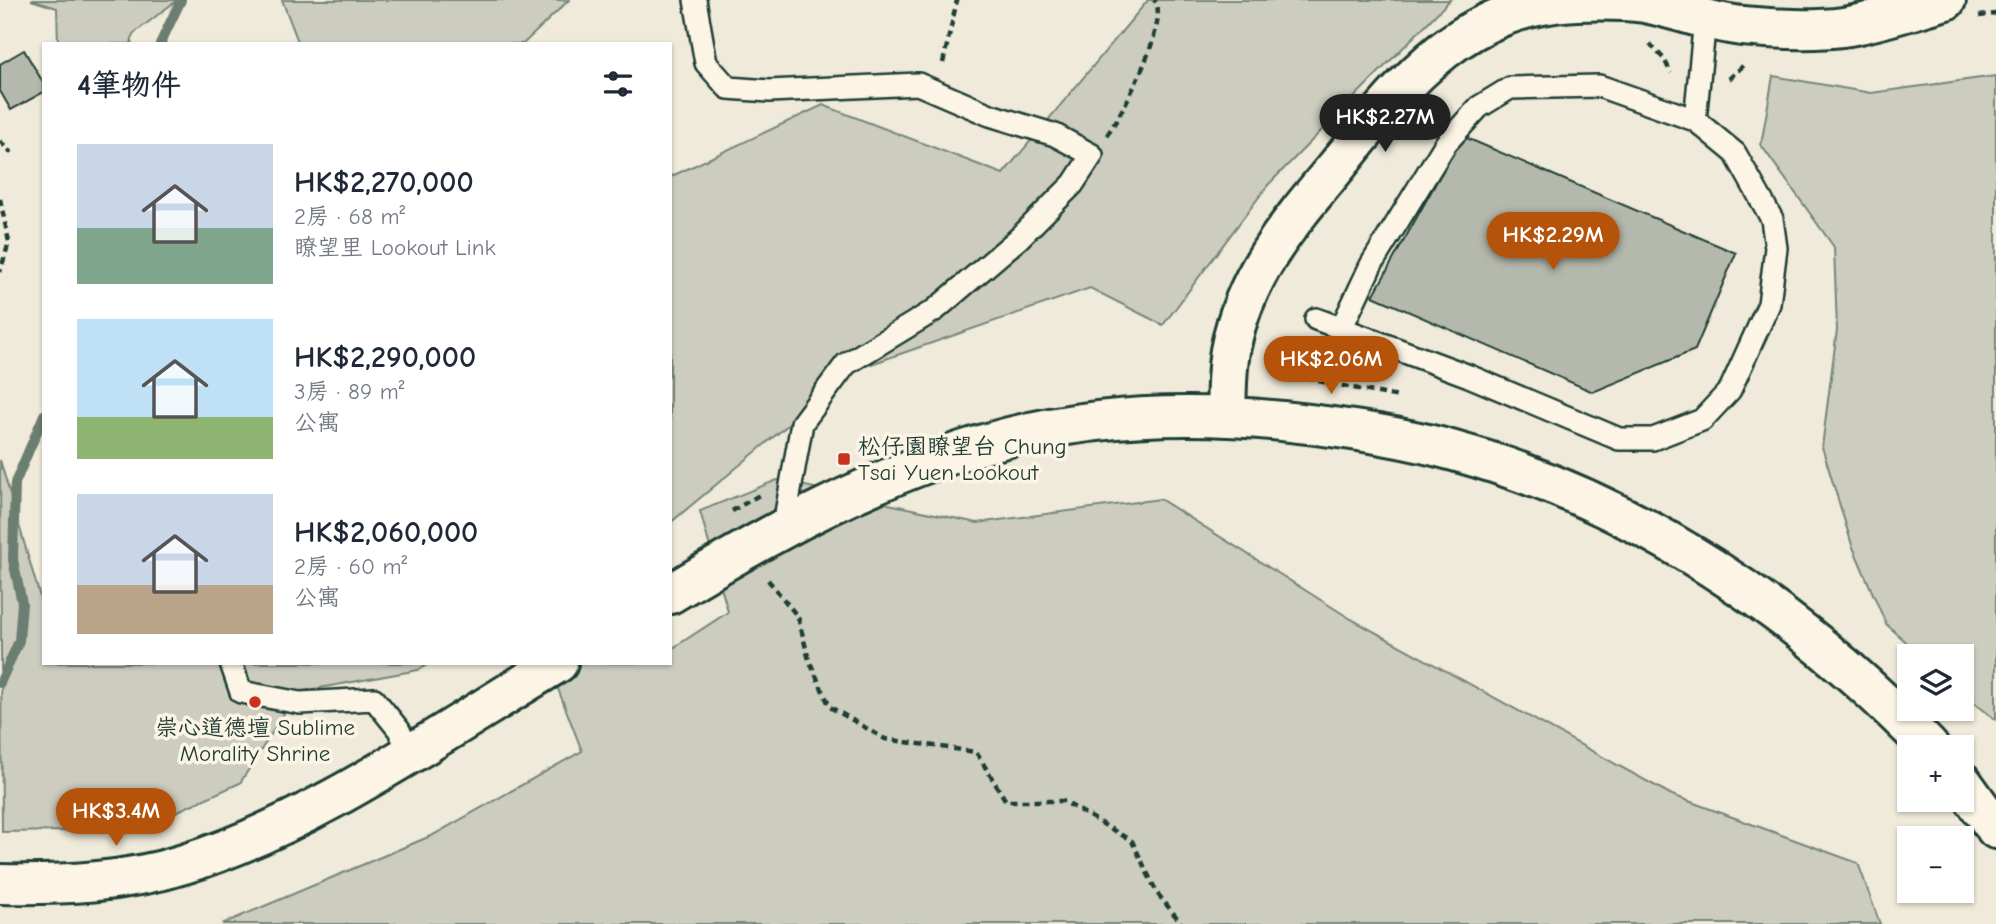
<!DOCTYPE html>
<html lang="zh-TW">
<head>
<meta charset="utf-8">
<style>
	:root { --surface:#fff; --page:#f6f6f7; --text:#1f2937; --muted:#747a83; --accent:#b45309 }
	body { margin:0; font-family:"Comic Neue","LXGW WenKai TC",sans-serif; background:var(--page); color:var(--text); height:100vh; display:flex; flex-direction:column; font-size:26px; white-space:nowrap }
	* { box-sizing:border-box; margin:0 }
	p { font-size:23px; color:var(--muted) }
	.icon { flex:none; width:38px; height:38px; fill:none; stroke:currentColor; stroke-width:2; stroke-linecap:round; stroke-linejoin:round }
	.map { position:relative; flex:1; overflow:hidden }
	.side { position:absolute; left:42px; top:42px; width:630px; height:623px; display:flex; flex-direction:column; background:var(--surface); border-radius:0px; box-shadow:0 2px 5px #0004 }
	.side>* { flex:none }
	.fabs { position:absolute; left:1897px; top:644px; display:grid; gap:14px }
	.fabs a { display:grid; place-items:center; width:77px; height:77px; border-radius:0px; background:var(--surface); box-shadow:0 2px 5px #0004; font-size:35px }
	.price { position:absolute; translate:-50% -60px; padding:0 16px; border-radius:24px; background:var(--accent); color:#fff; font-size:23px; line-height:46px; filter:drop-shadow(0 2px 4px #0008) }
	.price::after { content:''; position:absolute; left:50%; top:42px; width:21px; height:16px; margin-left:-10px; background:inherit; clip-path:polygon(0 0,100% 0,50% 100%) }
	.price.active { background:#222; color:#fff }
	ul { padding:0; list-style:none }
	li { display:flex; align-items:center; gap:21px; height:175px; padding:0 35px }
	li span { display:grid; place-items:center; flex:none; width:196px; height:140px; border-radius:0px; color:#555 }
	li>.icon { margin-inline-start:auto }
	span .icon { width:84px; height:84px; fill:#fffc; stroke-width:1 }
	li b { font-size:30px }
	h2 { display:flex; justify-content:space-between; align-items:center; height:84px; padding:0 35px; font-size:30px }
	.map>svg:first-child { display:block }
</style>
</head>
<body>
<div class="map">
<svg width="1996" height="924" viewBox="0 0 1996 924">
	<rect width="100%" height="100%" fill="#efeada"/>
	<filter id="ink" filterUnits="userSpaceOnUse"><feTurbulence type="fractalNoise" baseFrequency=".0143" numOctaves="2"/><feDisplacementMap in="SourceGraphic" scale="14" xChannelSelector="R" yChannelSelector="G"/><feConvolveMatrix kernelMatrix="1 2 1 2 8 2 1 2 1" color-interpolation-filters="sRGB"/></filter>
	<g filter="url(#ink)">
		<!-- green -->
		<path fill="#cccdbf" stroke="#76857a" stroke-width="2" d="M31 0H177L133 34 131 44H58L57 8Z
			M282 0H569L523 44H299Z
			M1148 0H1450L1268 185 1163 325 1090 288 854 370 670 523V177L823 105 1003 174Z
			M1773 76 1871 93 1996 76V720L1962 693V656H1922L1886 624 1852 545 1822 447 1837 330 1834 247 1761 145Z
			M0 460 40 597H44V663H430L418 670 298 692 240 783 136 830 2 832Z
			M777 480 977 523 1160 499 1351 619 1672 795 1858 863 1880 924H222L433 835 582 751 548 663H670V650L728 612 700 511Z"/>
		<g fill="none" stroke-linecap="round" stroke-linejoin="round">
			<!-- stream -->
			<path stroke="#6c7d71" stroke-width="10" d="M160 44 181 0
				M0 683 19 641 22 603 13 560 15 483 44 415"/>
		</g>
		<!-- building -->
		<path fill="#b5b9ad" stroke="#1f3d34" stroke-width="2" d="M24 50 44 84V92L11 110 0 91V64Z
			M1462 136 1736 253 1695 350 1593 392 1373 296Z"/>
		<g fill="none" stroke-linecap="round" stroke-linejoin="round">
			<!-- service casing -->
			<g stroke="#1f3d34" stroke-width="26">
				<path id="service" d="M695 0 706 63 728 88 769 91 918 84 990 115 1055 135 1092 155 1073 184 1018 239 935 310 846 364 802 423 783 530
					M1316 319 1469 376 1619 439H1653L1702 420 1730 390 1769 304 1776 248 1772 219 1735 153 1695 120 1705 19
					M1341 329 1371 265 1446 143 1479 107 1510 88 1599 86 1695 120
					M231 663 241 692 300 703 374 699 399 730 409 752"/>
			</g>
			<!-- tertiary casing -->
			<g stroke="#1f3d34" stroke-width="44">
				<path id="tertiary" d="M1226 415C1227 393 1226 368 1231 346 1245 274 1291 221 1337 166 1404 83 1460 7 1576 1 1598 0 1622 0 1645 3 1678 9 1709 23 1743 26 1775 29 1811 31 1843 27 1877 22 1913 9 1946 0"/>
			</g>
			<!-- secondary casing -->
			<g stroke="#1f3d34" stroke-width="44">
				<path id="secondary" d="M670 594C770 533 872 477 984 444 1081 415 1183 411 1282 421 1339 427 1398 435 1454 451 1636 501 1799 612 1929 747
					M1962 782 1996 829
					M0 884C61 885 125 883 184 864 313 824 442 732 558 663"/>
			</g>
			<!-- path -->
			<path stroke="#1f3d34" stroke-width="4.5" stroke-dasharray="7 5" stroke-linecap="butt" d="M1979 16 1996 14
				M1650 44 1664 59 1671 73
				M943 63 957 0
				M1729 79 1746 63
				M1107 135C1122 114 1172 20 1154 0
				M0 141 11 153
				M0 199 9 242 0 272
				M1296 372 1318 381 1399 397
				M732 511 761 494
				M768 580 798 617 809 660 830 707 885 739 976 752 1006 801H1063L1132 841 1157 893 1182 924"/>
			<!-- service -->
			<use href="#service" stroke="#fcf5e5" stroke-width="21"/>
			<!-- tertiary -->
			<use href="#tertiary" stroke="#fcf5e5" stroke-width="38"/>
			<!-- secondary -->
			<use href="#secondary" stroke="#fcf5e5" stroke-width="38"/>
		</g>
	</g>
	<!-- markers -->
	<g fill="#c8321e" stroke="#fcf5e5" stroke-width="2.5">
		<rect x="837" y="452" width="14" height="14" rx="3.5"/>
		<circle cx="255" cy="702" r="7"/>
	</g>
	<g text-anchor="middle" stroke-width="7" stroke-linejoin="round" paint-order="stroke">
		<!-- poi labels -->
		<g font-size="23" fill="#1f3d34" stroke="#fcf5e5" text-anchor="start">
			<text x="858" y="454">松仔園瞭望台 Chung<tspan x="858" dy="26">Tsai Yuen Lookout</tspan></text>
			<text x="255" y="735" text-anchor="middle">崇心道德壇 Sublime<tspan x="255" dy="26">Morality Shrine</tspan></text>
		</g>
	</g>
</svg>
<div class="fabs">
<a><svg class="icon" aria-label="layers" viewBox="0 0 24 24"><path d="M12 4l9 5-9 5-9-5zM3 14l9 5 9-5"/></svg></a>
<a>+</a>
<a>−</a>
</div>
<b class="price active" style="left:1385px;top:154px">HK$2.27M</b>
<b class="price" style="left:1553px;top:272px">HK$2.29M</b>
<b class="price" style="left:1331px;top:396px">HK$2.06M</b>
<b class="price" style="left:116px;top:848px">HK$3.4M</b>
<section class="side">
<h2>4筆物件<svg class="icon" aria-label="filters" viewBox="0 0 24 24"><path d="M4 7h16M4 17h16"/><circle cx="9" cy="7" r="2"/><circle cx="15" cy="17" r="2"/></svg></h2>
<ul>
<li><span style="background:linear-gradient(#c9d6e8 60%,#7fa58c 0)"><svg class="icon" aria-label="home" viewBox="0 0 24 24"><path d="M3 11l9-7 9 7M6 9v11h12V9"/></svg></span><div><b>HK$2,270,000</b><p>2房 · 68 m²</p><p>瞭望里 Lookout Link</p></div></li>
<li><span style="background:linear-gradient(#bfe0f5 70%,#8fb573 0)"><svg class="icon" aria-label="home" viewBox="0 0 24 24"><path d="M3 11l9-7 9 7M6 9v11h12V9"/></svg></span><div><b>HK$2,290,000</b><p>3房 · 89 m²</p><p>公寓</p></div></li>
<li><span style="background:linear-gradient(#c9d6e8 65%,#b9a48a 0)"><svg class="icon" aria-label="home" viewBox="0 0 24 24"><path d="M3 11l9-7 9 7M6 9v11h12V9"/></svg></span><div><b>HK$2,060,000</b><p>2房 · 60 m²</p><p>公寓</p></div></li>
</ul>
</section>
</div>
</body>
</html>
